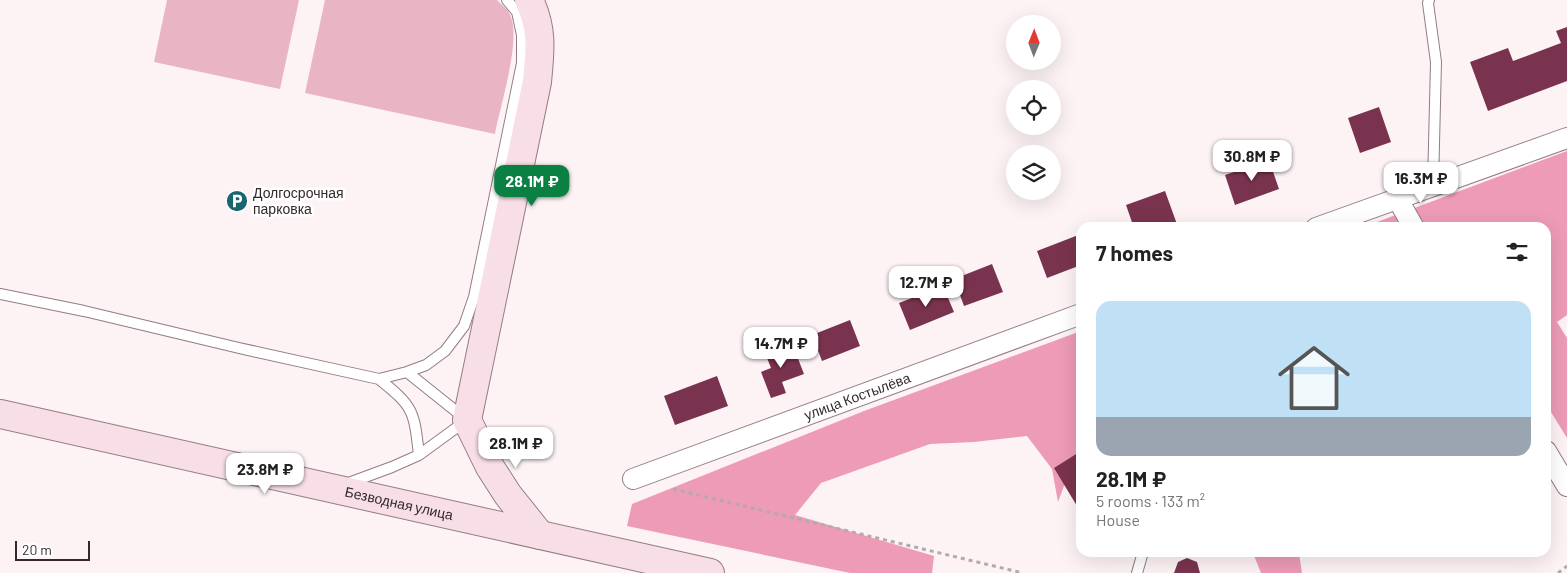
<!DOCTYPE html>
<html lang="en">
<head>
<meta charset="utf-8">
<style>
	:root { --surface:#fff; --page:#f6f6f6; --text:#222; --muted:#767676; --accent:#0b8043 }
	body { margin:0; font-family:Barlow,sans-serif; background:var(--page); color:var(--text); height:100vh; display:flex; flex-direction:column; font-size:19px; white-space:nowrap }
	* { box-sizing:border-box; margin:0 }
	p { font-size:16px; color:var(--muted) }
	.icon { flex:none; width:28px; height:28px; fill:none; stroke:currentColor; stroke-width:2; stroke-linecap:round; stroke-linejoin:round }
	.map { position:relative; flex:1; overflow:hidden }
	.sheet { position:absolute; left:1076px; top:222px; width:475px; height:335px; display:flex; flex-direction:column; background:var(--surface); border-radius:15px; box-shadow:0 5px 20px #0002 }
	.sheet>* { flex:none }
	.needle { width:32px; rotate:1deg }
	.controls { position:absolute; left:1006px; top:15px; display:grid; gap:10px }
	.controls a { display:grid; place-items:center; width:55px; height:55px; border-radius:50%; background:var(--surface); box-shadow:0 5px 20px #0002; font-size:25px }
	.scale { position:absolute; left:15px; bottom:12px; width:75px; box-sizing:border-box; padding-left:5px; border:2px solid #33292c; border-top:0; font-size:14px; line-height:18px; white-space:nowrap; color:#33292c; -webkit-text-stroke:4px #fff; paint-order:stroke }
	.price { position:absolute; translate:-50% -42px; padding:0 11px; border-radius:10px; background:#fff; color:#222; font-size:16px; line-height:32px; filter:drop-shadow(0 1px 2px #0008) }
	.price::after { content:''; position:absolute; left:50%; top:30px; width:15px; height:11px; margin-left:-8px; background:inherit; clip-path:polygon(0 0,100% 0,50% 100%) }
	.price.active { background:var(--accent); color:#fff }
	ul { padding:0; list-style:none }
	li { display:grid; align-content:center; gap:10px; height:265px; padding:0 20px }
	li span { display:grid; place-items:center; height:155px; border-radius:15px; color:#555 }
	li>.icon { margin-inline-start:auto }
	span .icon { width:90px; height:90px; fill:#fffc; stroke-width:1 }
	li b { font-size:21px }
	h2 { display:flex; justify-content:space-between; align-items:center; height:60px; padding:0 20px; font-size:21px }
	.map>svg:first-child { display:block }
</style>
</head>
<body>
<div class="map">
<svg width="1567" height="573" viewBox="0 0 1567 573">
	<rect width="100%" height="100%" fill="#fdf3f5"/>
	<!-- green -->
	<path fill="#e9b4c4" d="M167 0H299L280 89 154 62Z
		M325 0H497C501 4 508 9 510 15 522 38 500 107 495 134L305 93Z"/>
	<!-- forest -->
	<path fill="#ed9bb6" d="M1567 151V315L1557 322 1567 338V438L1546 404V228H1361Z
		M1081 331V464L1071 467 1058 502 1052 469 1027 436 974 442 930 444 821 483 795 515 934 556 932 573H850L627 526 632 504 864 411Z
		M1253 553H1299L1302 573H1261Z"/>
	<!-- building -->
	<path fill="#7a334e" d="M1567 27V81L1488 111 1470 62 1508 48 1513 61 1561 43 1556 31Z
		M1379 107 1391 142 1360 153 1348 118Z
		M1269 160 1279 189 1235 205 1225 175Z
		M1165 191 1178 227 1134 228 1126 205Z
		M1081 234V265L1047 278 1037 251Z
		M992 264 1003 292 964 306 954 279Z
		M943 286 954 312 910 330 899 303Z
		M850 320 860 346 822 361 812 335Z
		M792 343 804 374 782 382 786 393 771 398 761 372 771 368 765 353Z
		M717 376 728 406 675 425 664 396Z
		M1081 451V503L1077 506 1054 468Z
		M1187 558 1197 562 1200 573H1174L1178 562Z"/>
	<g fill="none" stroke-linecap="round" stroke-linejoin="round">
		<!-- lane casing -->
		<g stroke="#937c83" stroke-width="12">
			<path id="lane" d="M1429 0 1428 3 1436 62 1433 185
				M0 294 84 311 239 348 379 379 407 372 426 365 445 351 464 326 474 297 522 63V35L517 12 507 0
				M379 379C414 407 414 411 419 455
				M346 484 392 467 419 455 467 420 407 372
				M1137 573 1143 552"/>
		</g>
		<!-- street casing -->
		<g stroke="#937c83" stroke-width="22">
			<g id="street">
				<path d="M1397 198 1414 228"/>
				<path d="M1316 228 1567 138"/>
				<path d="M1546 451 1567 486"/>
				<path id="s1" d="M633 479 1081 314"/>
			</g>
		</g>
		<!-- secondary casing -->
		<g stroke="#937c83" stroke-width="30">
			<g id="secondary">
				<path d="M529 0C543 29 540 51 537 82L467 420 490 467 508 495 540 535"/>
				<path id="s2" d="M0 414 710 573"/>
			</g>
		</g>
		<!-- path -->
		<path stroke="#b4aaac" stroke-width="3" stroke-dasharray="4 4" stroke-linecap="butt" d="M673 489 1023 573
			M1558 573 1567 566"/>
		<!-- lane -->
		<use href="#lane" stroke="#fff" stroke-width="10"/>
		<!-- street -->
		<use href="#street" stroke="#fff" stroke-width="20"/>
		<!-- secondary -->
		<use href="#secondary" stroke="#f8dfe7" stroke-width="28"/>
	</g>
	<!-- icons -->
	<defs>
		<g id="parking-disc" transform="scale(1.125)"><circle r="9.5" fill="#18656f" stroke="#fff"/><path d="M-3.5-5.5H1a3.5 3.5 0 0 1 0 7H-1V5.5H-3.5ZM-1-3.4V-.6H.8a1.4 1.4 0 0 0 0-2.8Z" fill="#fff"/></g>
	</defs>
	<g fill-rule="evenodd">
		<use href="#parking-disc" x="237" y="201"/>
	</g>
	<g text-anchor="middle" stroke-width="5" stroke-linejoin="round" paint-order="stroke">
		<!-- poi labels -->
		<g font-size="14" fill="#33292c" stroke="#fff" text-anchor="start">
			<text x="253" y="198">Долгосрочная<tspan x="253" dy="16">парковка</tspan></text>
		</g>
		<!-- street labels -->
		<g font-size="14" fill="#33292c" stroke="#fff">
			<text dy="5" stroke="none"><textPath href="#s1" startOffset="239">улица Костылёва</textPath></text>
			<text dy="5" stroke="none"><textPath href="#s2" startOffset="409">Безводная улица</textPath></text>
		</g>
	</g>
</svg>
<div class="controls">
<a><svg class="needle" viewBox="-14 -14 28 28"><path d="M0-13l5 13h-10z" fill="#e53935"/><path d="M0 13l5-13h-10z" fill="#767676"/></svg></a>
<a><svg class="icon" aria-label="locate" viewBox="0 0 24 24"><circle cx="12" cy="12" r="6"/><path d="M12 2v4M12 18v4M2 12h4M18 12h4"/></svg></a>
<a><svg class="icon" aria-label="layers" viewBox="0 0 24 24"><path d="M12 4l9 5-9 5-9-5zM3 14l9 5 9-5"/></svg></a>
</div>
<div class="scale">20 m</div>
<b class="price" style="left:1252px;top:182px">30.8M ₽</b>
<b class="price" style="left:1421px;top:204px">16.3M ₽</b>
<b class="price active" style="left:532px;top:207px">28.1M ₽</b>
<b class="price" style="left:926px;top:308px">12.7M ₽</b>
<b class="price" style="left:781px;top:369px">14.7M ₽</b>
<b class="price" style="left:516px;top:469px">28.1M ₽</b>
<b class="price" style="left:265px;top:495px">23.8M ₽</b>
<section class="sheet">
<h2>7 homes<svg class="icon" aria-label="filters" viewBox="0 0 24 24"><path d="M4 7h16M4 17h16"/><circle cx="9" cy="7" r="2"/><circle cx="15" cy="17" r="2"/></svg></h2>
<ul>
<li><span style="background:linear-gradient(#bfe0f5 75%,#9aa5b1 0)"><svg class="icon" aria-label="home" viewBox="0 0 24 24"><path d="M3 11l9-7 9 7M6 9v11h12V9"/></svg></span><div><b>28.1M ₽</b><p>5 rooms · 133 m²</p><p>House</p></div></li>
</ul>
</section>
</div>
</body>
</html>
